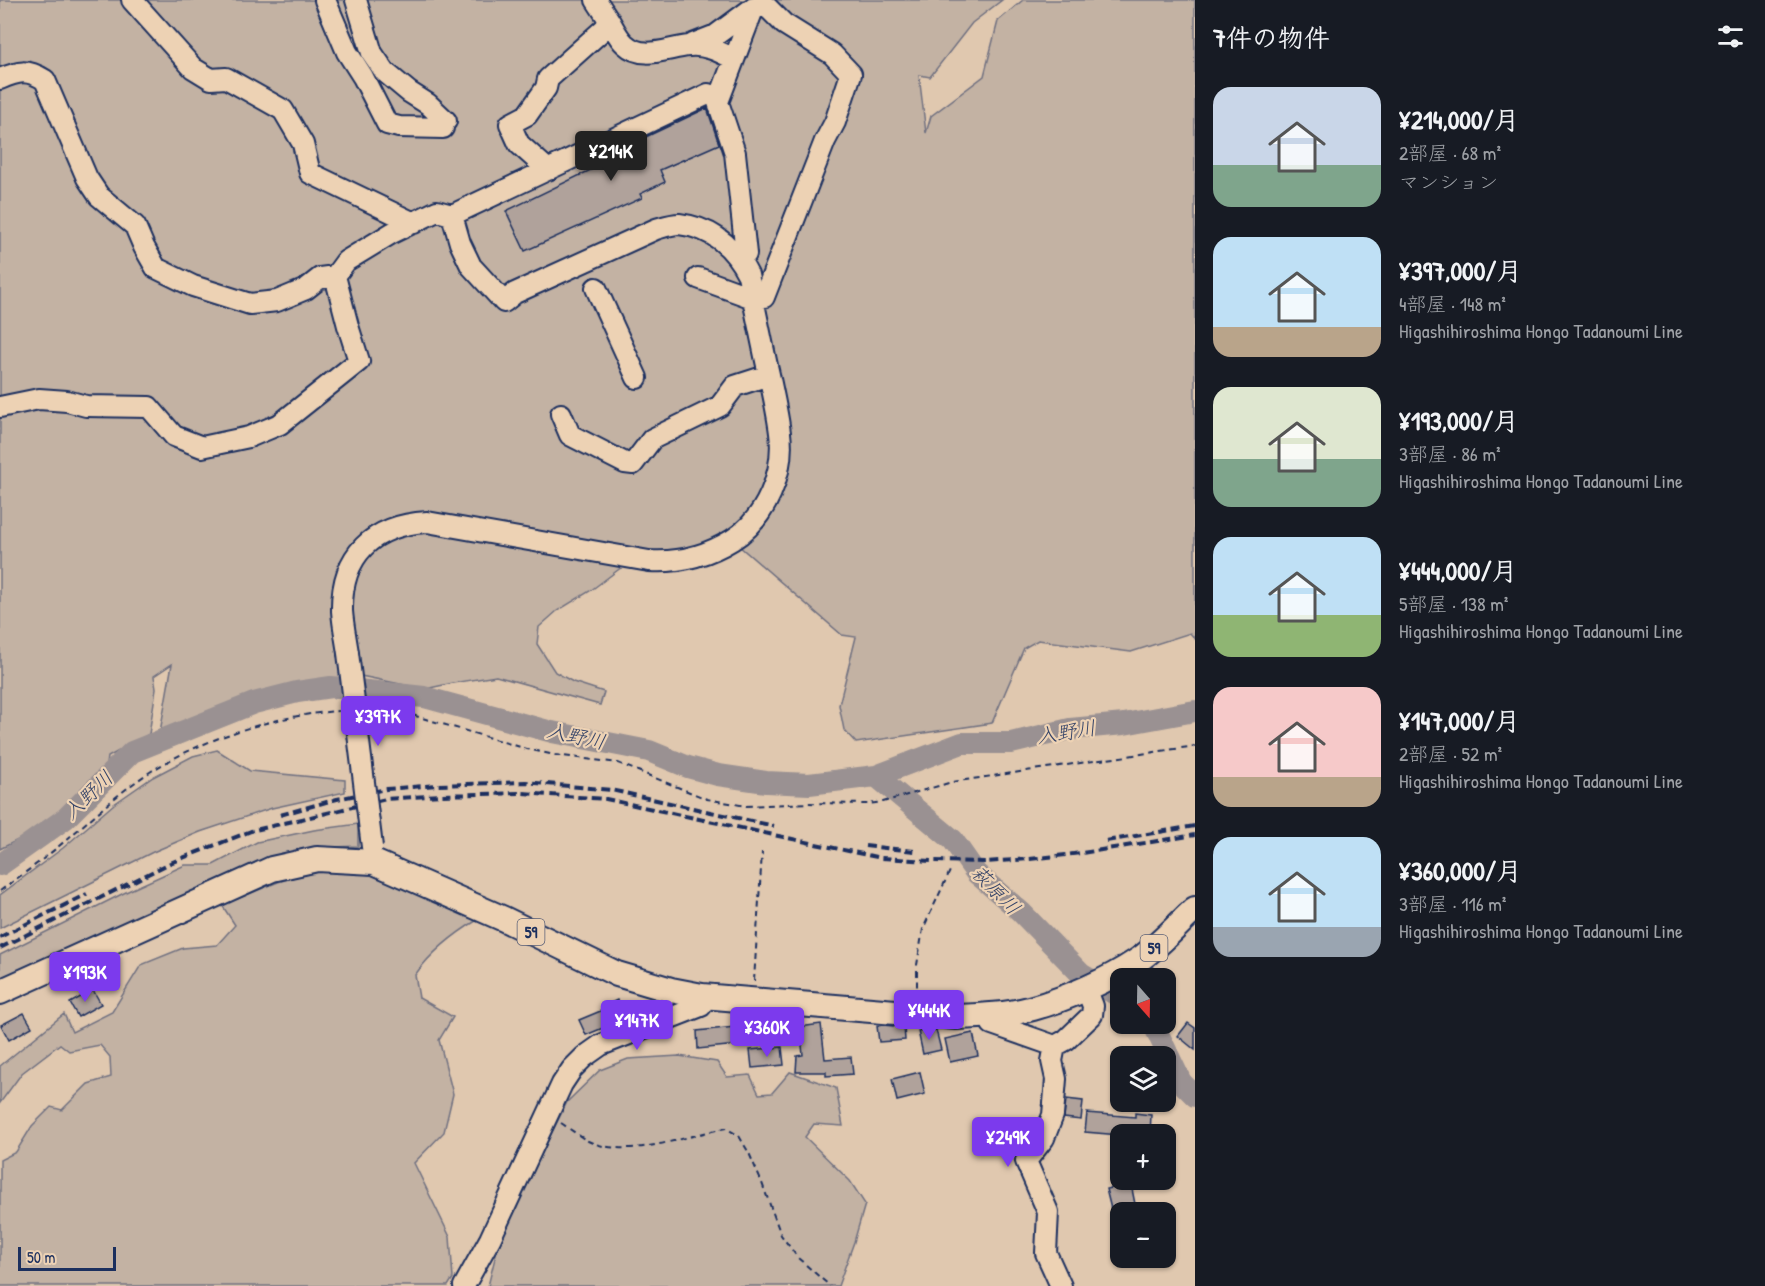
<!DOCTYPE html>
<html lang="ja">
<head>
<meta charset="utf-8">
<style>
	:root { --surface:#171b24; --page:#20242c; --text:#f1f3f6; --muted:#9ea1a6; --accent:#7c3aed }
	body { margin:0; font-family:"Patrick Hand","Klee One",sans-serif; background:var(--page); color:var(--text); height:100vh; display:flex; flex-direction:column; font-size:22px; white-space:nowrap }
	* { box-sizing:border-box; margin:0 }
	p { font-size:20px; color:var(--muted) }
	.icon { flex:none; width:33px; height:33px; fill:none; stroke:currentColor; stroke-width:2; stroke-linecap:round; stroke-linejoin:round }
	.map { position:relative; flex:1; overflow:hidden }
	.side { display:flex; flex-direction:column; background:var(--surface); width:570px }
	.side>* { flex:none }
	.needle { width:39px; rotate:160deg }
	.fabs { position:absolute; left:1110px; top:968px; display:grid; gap:12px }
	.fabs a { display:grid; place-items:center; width:66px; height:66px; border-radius:12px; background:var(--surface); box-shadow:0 2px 4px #0004; font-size:30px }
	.scale { position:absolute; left:18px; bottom:15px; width:98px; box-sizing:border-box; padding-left:6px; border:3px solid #1b2f5e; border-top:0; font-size:16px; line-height:21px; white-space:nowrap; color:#1b2f5e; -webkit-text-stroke:4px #edd2b4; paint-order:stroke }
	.price { position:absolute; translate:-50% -51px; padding:0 14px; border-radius:6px; background:var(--accent); color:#fff; font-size:20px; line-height:39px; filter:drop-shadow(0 2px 3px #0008) }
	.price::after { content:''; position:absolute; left:50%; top:36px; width:18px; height:14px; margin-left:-9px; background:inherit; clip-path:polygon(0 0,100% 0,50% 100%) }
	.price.active { background:#222; color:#fff }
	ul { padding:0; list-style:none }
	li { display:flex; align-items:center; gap:18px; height:150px; padding:0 18px }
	li span { display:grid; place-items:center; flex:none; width:168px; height:120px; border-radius:18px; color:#555 }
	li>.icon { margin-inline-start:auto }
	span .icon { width:72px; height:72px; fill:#fffc; stroke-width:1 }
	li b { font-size:26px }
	h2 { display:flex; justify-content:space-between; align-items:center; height:72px; padding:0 18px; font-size:26px }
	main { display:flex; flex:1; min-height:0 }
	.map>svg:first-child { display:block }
</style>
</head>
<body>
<main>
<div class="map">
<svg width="1195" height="1286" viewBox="0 0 1195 1286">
	<rect width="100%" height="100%" fill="#e0c8af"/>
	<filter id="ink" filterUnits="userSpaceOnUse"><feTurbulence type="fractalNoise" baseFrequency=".0167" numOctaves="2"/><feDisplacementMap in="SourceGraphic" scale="12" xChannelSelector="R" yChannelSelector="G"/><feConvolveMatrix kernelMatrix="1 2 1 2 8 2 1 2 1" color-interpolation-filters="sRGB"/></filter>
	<g filter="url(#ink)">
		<!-- green -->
		<path fill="#c3b2a3" stroke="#6f7080" stroke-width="1.5" d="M0 0H1002L972 23 930 77 919 75 926 133 931 116 984 76 998 21 1023 0H1195V639L1190 633 1131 652 1038 640 1024 648 992 723 856 743 844 730 839 705 856 637 842 635 739 546 716 560 682 569 626 564 590 591 557 611 539 627 537 644 555 672 573 682 604 692 600 705 496 676 453 683 425 689 361 676 349 596 353 576 335 580C333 614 337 648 342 682L276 688 205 713 160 732 172 664 154 676 156 689 149 734 108 757C107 763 107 771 104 776 83 811 35 831 0 849Z
			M217 750 250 771 345 780V792L272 808 200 832 153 852 0 928V895L63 848 114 804 153 777 193 756Z
			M358 824V846L312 848 0 985V955L128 891 185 865H213L257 842 314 830Z
			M311 872C331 872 352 872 371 875 409 883 444 903 479 919 454 934 432 951 415 975L419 998 453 1017 439 1040 453 1094 444 1132 414 1163 450 1237 453 1278 448 1286H0V1160L16 1152 32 1126 51 1107 62 1110 88 1084 111 1077 110 1057 100 1045 69 1051 60 1044 22 1073 0 1103V1066L64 1014 72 1032 112 1012 141 965 183 948 217 945 235 925 222 905 278 882Z
			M679 1056 717 1062 727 1077 750 1075 759 1094 772 1093 790 1072 836 1088 843 1126 814 1124 805 1137 850 1181 865 1204 854 1242 838 1286H488L500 1238 567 1102 600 1070 628 1059Z"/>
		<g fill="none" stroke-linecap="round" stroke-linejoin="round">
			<!-- river -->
			<path stroke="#9a9192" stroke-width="22" d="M876 776 953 840 976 873 1021 912 1081 974 1120 997
				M0 865 66 818 132 752 254 703 297 692 331 687 424 697 552 732 649 751 688 767 718 775 766 782 809 784 876 776 962 743H1011L1070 729 1124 724 1195 711
				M1153 1023 1181 1082 1195 1096"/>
		</g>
		<!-- building -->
		<path fill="#b0a29b" stroke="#1b2f5e" stroke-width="1.5" d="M707 108 719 144 660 170 665 182 640 194 642 198 525 251 506 211 601 165 597 160Z
			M93 990 101 1004 78 1017 70 1003Z
			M617 1000 627 1022 611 1028 610 1025 586 1035 579 1020 603 1010 602 1007Z
			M24 1013 32 1027 9 1040 1 1025Z
			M1188 1023 1195 1028V1050L1178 1036Z
			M821 1024 825 1059 851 1057 853 1074 826 1076V1072H796L797 1056 803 1055 800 1027Z
			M883 1025 904 1027 905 1040 879 1042 877 1026Z
			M735 1027 737 1045 698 1049 697 1031Z
			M927 1029 936 1030 941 1050 923 1054 918 1031Z
			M973 1033 978 1056 950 1062 945 1039Z
			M782 1047 784 1065 752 1068 750 1050Z
			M920 1072 925 1094 897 1101 892 1079Z
			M1066 1099 1083 1101 1081 1120 1064 1118Z
			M1087 1113 1135 1117V1113L1151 1115 1150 1134 1125 1132V1134L1120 1135 1085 1132Z
			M1131 1184 1135 1204 1111 1209 1106 1189Z"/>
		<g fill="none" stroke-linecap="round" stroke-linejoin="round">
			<!-- minor casing -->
			<g stroke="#1b2f5e" stroke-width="24">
				<path id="minor" d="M132 0 193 68 211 79 226 78 283 110 303 144 310 173 414 223
					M325 0 347 52 363 77 387 124 399 127 443 128
					M356 0 372 53 385 72 409 92 428 104 446 121
					M609 20C614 28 618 38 625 44 643 61 667 48 689 46 705 44 720 52 734 59
					M693 44 716 35 754 7
					M0 79C19 71 27 69 45 80L87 178 99 196 135 226 144 247 156 268 193 286 250 304 277 301 306 289 320 278 335 276
					M548 170 519 144 510 124 527 115 546 88 548 79 605 28 609 20 596 0
					M698 278 753 298 764 297 825 141 835 122 851 74 832 54 784 24 767 7H754L718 102 735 153 746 254 740 259
					M596 288 637 378
					M0 407 39 399 67 401 86 406 149 407 174 436 202 447 249 437 280 424 359 361 348 326 335 276 346 261 392 233 437 211 452 215
					M561 414 570 435 625 463 633 464 652 439 720 406 735 386 769 375
					M348 653C346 639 343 625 342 611 341 555 373 525 427 522L649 561C680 563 706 556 732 540 766 519 785 472 780 433 777 409 771 384 766 361 760 332 754 304 748 275 734 247 713 228 679 224 672 224 663 227 656 229L515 293 504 302 471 266 460 243 452 215 708 94 719 96
					M990 1016 992 1024 1055 1046
					M464 1286 490 1239 562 1084 572 1069 584 1057 601 1045 701 1006 702 996
					M1061 1286 1046 1253 1048 1212 1026 1161 1044 1138 1053 1115 1056 1079 1052 1061 1055 1046 1066 1040 1092 1015 1093 1006 1086 988"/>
			</g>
			<!-- major casing -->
			<g stroke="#1b2f5e" stroke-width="28">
				<path id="major" d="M0 992 272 869 317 859 374 862 504 919 617 974 671 990 702 996 956 1017C982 1016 1008 1015 1033 1008 1066 999 1109 980 1137 961 1158 947 1176 926 1195 909"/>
			</g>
			<!-- path -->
			<path stroke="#1b2f5e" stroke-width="2" stroke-dasharray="6 4.5" stroke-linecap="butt" d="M372 710 392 709 527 749 555 755 618 763 707 799 746 806 807 803 868 804 883 802 952 782 1195 746
				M0 891C16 879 32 868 48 855 82 828 113 796 150 772 204 738 276 715 339 711
				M754 981 762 852
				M917 997V965L923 929 950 871
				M561 1123C570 1129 579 1136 588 1141 629 1160 684 1136 726 1128L739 1136 749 1153 762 1183 781 1235 798 1258 830 1286"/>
			<!-- minor -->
			<use href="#minor" stroke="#edd2b4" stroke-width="20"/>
			<!-- major -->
			<use href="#major" stroke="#edd2b4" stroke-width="24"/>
			<!-- rail -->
			<path stroke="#1b2f5e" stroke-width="4" stroke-dasharray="9 4.5" stroke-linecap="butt" d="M280 815 337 799 386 789 438 785 525 782 611 790 774 826
				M1106 841 1195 826
				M865 846 915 851
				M0 937 87 894
				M0 948 170 863 251 831 386 799 440 795 523 793 606 799 881 858 931 861 984 862 1030 859 1082 853 1195 835"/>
			<!-- minor-bridge casing -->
			<g stroke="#1b2f5e" stroke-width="24" stroke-linecap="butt">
				<path id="minor-bridge" d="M348 653 372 847"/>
			</g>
			<!-- minor-bridge -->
			<use href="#minor-bridge" stroke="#edd2b4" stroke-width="20"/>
		</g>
	</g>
	<g text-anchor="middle" stroke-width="4.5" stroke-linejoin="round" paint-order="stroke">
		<!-- shield labels -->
		<g fill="#edd2b4" stroke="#5a6078" stroke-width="1.5">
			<rect x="517.5" y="919" width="27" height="26" rx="4.5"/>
			<rect x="1140.5" y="935" width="27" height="26" rx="4.5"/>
		</g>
		<g font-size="16" font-weight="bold" fill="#1b2f5e">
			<text x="531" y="938">59</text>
			<text x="1154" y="954">59</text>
		</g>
		<!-- water labels -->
		<g font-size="20" font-style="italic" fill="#344368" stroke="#edd2b4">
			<text transform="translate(1066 732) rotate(-9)" y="7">入野川</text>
			<text transform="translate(576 736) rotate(12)" y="7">入野川</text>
			<text transform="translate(88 795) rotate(-44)" y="7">入野川</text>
			<text transform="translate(996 890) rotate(46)" y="7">萩原川</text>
		</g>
	</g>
</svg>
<div class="fabs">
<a><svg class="needle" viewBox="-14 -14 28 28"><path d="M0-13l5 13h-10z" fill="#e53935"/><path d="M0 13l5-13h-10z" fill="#9ea1a6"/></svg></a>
<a><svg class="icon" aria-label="layers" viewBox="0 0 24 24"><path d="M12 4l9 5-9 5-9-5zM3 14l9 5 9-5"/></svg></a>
<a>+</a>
<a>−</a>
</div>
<div class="scale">50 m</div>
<b class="price active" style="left:611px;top:182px">¥214K</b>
<b class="price" style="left:378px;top:747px">¥397K</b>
<b class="price" style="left:85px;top:1003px">¥193K</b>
<b class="price" style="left:929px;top:1041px">¥444K</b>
<b class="price" style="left:637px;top:1051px">¥147K</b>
<b class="price" style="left:767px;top:1058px">¥360K</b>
<b class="price" style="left:1008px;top:1168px">¥249K</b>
</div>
<section class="side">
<h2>7件の物件<svg class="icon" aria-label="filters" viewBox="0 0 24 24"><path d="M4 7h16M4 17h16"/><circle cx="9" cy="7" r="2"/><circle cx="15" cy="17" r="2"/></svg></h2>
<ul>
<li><span style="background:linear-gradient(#c9d6e8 65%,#7fa58c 0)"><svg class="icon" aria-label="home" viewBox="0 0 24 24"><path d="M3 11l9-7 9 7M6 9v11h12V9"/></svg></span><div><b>¥214,000/月</b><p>2部屋 · 68 m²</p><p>マンション</p></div></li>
<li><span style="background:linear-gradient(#bfe0f5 75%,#b9a48a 0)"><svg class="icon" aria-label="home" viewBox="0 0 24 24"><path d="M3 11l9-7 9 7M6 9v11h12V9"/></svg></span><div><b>¥397,000/月</b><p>4部屋 · 148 m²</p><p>Higashihiroshima Hongo Tadanoumi Line</p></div></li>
<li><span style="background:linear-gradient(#dfe7d0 60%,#7fa58c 0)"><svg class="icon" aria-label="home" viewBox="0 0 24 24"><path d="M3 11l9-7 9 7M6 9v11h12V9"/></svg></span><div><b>¥193,000/月</b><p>3部屋 · 86 m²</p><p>Higashihiroshima Hongo Tadanoumi Line</p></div></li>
<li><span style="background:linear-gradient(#bfe0f5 65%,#8fb573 0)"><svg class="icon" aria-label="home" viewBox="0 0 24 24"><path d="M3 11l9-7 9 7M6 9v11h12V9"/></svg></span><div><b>¥444,000/月</b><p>5部屋 · 138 m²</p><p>Higashihiroshima Hongo Tadanoumi Line</p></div></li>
<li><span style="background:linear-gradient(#f6c9c9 75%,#b9a48a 0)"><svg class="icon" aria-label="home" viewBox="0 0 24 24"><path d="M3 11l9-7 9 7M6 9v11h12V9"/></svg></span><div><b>¥147,000/月</b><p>2部屋 · 52 m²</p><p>Higashihiroshima Hongo Tadanoumi Line</p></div></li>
<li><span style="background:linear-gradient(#bfe0f5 75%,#9aa5b1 0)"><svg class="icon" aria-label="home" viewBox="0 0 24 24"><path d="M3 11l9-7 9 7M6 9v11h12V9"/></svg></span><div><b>¥360,000/月</b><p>3部屋 · 116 m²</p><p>Higashihiroshima Hongo Tadanoumi Line</p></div></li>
</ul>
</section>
</main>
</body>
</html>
